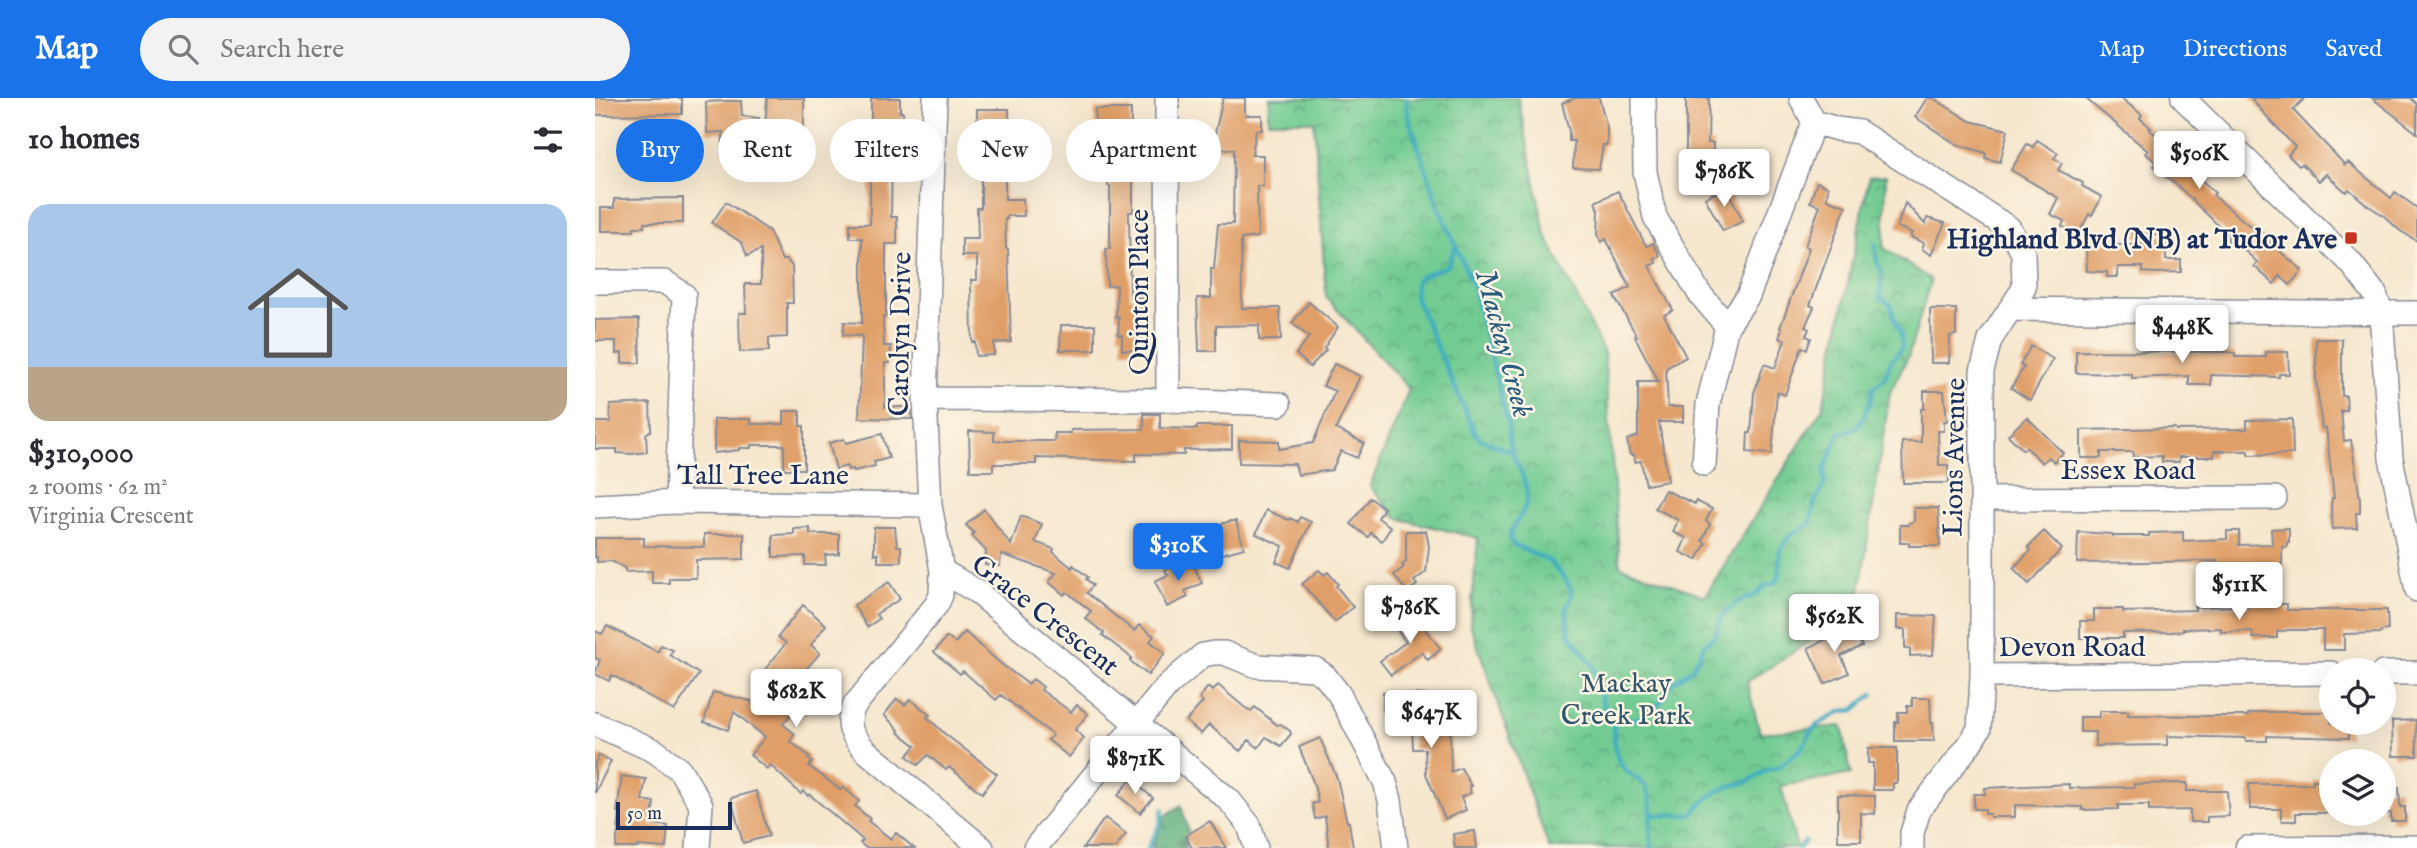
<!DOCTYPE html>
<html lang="en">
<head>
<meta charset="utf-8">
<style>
	:root { --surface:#fff; --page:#f2f2f3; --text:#2b2b33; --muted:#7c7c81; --line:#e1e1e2; --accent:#1a73e8 }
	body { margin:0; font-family:"IM FELL English",serif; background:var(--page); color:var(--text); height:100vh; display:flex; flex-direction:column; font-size:26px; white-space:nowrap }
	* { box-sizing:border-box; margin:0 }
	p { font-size:23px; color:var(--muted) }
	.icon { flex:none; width:38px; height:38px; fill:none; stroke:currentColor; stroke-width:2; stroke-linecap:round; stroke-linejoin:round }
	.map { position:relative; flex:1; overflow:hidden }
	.drawer { display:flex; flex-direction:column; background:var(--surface); width:595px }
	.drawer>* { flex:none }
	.guide { position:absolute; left:21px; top:21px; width:665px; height:63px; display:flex; gap:14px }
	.fabs { position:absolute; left:1724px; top:560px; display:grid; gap:14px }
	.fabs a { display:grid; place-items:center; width:77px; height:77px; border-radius:50%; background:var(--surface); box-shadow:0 7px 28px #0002; font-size:35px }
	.scale { position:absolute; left:21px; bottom:18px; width:116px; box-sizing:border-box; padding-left:7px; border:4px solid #1b2f5e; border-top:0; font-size:19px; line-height:24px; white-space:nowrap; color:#1b2f5e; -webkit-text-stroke:5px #fcf5e5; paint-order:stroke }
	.price { position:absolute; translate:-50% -60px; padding:0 16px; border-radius:7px; background:#fff; color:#222; font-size:23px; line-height:46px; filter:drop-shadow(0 2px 4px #0008) }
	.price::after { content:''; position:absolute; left:50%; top:42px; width:21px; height:16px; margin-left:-10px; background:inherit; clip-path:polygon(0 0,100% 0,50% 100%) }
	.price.selected { background:var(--accent); color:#fff }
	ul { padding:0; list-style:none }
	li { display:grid; align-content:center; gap:14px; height:371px; padding:0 28px }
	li+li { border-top:2px solid var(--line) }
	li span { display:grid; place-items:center; height:217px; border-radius:21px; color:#555 }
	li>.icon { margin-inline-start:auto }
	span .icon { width:126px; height:126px; fill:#fffc; stroke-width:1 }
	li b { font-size:30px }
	h2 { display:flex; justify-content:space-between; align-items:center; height:84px; padding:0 28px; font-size:30px }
	.tag { padding:0 24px; border-radius:32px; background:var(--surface); box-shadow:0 7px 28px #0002; font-size:24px; line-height:63px }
	.tag.selected { background:var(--accent); color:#fff }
	header { display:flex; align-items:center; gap:42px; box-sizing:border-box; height:98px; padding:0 35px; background:var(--accent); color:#fff }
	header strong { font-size:33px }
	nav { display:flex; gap:38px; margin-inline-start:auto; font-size:24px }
	.search { width:490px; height:63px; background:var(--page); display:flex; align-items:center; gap:18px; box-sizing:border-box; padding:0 24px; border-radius:38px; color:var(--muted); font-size:26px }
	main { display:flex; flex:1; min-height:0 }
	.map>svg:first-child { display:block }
</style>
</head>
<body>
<header>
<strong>Map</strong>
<div class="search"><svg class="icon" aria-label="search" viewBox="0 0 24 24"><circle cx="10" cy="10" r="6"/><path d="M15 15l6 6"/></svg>Search here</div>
<nav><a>Map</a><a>Directions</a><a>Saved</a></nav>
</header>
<main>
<section class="drawer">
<h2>10 homes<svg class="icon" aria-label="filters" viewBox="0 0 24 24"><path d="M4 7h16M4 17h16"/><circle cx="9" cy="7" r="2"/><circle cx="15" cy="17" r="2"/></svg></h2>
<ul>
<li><span style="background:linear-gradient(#a9c7e8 75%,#b9a48a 0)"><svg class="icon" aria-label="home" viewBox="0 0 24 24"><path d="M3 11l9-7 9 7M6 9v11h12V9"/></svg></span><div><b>$310,000</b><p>2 rooms · 62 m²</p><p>Virginia Crescent</p></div></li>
</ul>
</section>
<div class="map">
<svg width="1822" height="750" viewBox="0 0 1822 750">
	<defs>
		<pattern id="forest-firs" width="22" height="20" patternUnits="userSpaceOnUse" patternTransform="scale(1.75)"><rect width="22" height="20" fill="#5db07c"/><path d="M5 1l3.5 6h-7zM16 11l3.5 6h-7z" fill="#4c9069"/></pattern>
		<pattern id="park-crowns" width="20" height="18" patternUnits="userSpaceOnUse" patternTransform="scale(1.75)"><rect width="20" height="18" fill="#72cc92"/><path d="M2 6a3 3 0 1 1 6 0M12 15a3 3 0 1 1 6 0" fill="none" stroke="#5da67a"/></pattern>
	</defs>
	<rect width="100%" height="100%" fill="#fcf5e5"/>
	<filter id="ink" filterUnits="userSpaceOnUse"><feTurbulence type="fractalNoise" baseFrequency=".0143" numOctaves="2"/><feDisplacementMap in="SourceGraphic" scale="14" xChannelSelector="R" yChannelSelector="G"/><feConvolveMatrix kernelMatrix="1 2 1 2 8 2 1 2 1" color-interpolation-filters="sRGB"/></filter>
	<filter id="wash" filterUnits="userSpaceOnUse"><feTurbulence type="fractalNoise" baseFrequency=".00686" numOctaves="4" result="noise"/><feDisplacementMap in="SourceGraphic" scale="28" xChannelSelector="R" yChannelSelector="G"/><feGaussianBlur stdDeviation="1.57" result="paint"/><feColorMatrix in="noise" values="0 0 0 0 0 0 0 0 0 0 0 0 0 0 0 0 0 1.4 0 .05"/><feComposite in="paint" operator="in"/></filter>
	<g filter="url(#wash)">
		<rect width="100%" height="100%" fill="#f6e7ce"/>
		<!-- forest -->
		<path fill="url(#forest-firs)" stroke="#3c706d" stroke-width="2" d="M586 707 593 731 590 750H557L570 718Z"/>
		<!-- park -->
		<path fill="url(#park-crowns)" stroke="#467e78" stroke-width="2" d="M674 0H923L950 135 1009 255 1025 468 1110 498 1228 309 1274 79 1291 78 1289 150 1336 182 1313 259 1295 294 1262 513 1152 584 1165 635 1247 628 1256 676 1186 688 1202 750H954L875 526 883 440 802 420 775 388 814 291 731 199 719 23H673Z"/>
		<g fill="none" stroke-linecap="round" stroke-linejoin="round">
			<!-- stream -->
			<path stroke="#41acc0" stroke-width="4.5" d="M811 0 813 18 843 107 878 188 913 326C914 335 914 345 917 354 923 370 933 383 932 401 931 417 915 425 915 441L919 447 954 463 970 481 976 491V499L971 512 974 535 998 568 1010 613 1019 623C1018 639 1019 665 1034 675 1042 682 1049 683 1053 694 1060 711 1052 732 1057 750
				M859 151 853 168 828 177 821 183 820 199 880 335 887 342 918 354
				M1019 623 1027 620 1042 622 1053 612 1064 606 1077 585 1097 571 1110 546 1120 538 1126 519 1142 504 1161 497 1168 489 1180 485 1184 479 1185 452 1195 437 1215 426 1220 404 1230 385 1229 373 1244 336 1263 329 1275 305 1278 289C1281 287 1284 286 1287 283 1292 279 1293 269 1296 263 1300 257 1308 252 1307 244 1306 231 1297 220 1296 207L1285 199 1287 176 1282 164 1280 146
				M1056 717H1097L1108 704 1123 693 1132 689 1152 684 1172 672 1184 669 1206 651 1217 632 1224 626 1247 613 1259 612 1278 596
				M553 750 565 726 568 711
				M1204 750 1210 743"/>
		</g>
		<g id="blocks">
			<!-- building -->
			<path fill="#e09f68" d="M0 0H87V16L0 17Z
				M172 0H209V31L170 30Z
				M276 0H305V14H308V26H303L302 58H297L296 119H302V146H291V219H288L289 248H296L295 265H290V309H316L317 321 264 320 267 238 248 237 249 224 267 225V140H255V126H275V52H266V32L276 33Z
				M628 0H650V17H667V32H661L657 57H668V88H662L663 139 646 141 647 210H685L686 242H664V227L621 228V253H604L602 200H616V171H619L623 126H638L639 51H619V40Z
				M980 0H1004L1012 29V47H1008L1004 71 978 70 979 43H974V33L967 5Z
				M1091 0H1114L1113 45H1118V66H1110V69H1091Z
				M1332 0H1338L1375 23 1413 32 1405 64 1390 60 1391 55 1361 46 1320 19Z
				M1490 0H1526L1547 17 1545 20 1556 30 1554 31 1597 68 1595 71 1620 95 1618 97 1707 172 1695 187 1685 178 1679 186 1659 168 1662 164 1644 147 1641 150 1632 141 1634 138 1585 90 1559 68 1562 65 1550 55 1553 53Z
				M1655 0H1710L1698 12 1750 67 1753 64 1796 100 1800 94 1822 110V143L1804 132 1788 117 1772 107 1754 91 1751 94 1731 76 1724 83 1707 66 1704 68 1693 57 1700 49Z
				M1777 0H1816L1822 6V35Z
				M128 3H146L147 18 164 20 165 53 128 54V34L112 35 111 4Z
				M382 11H414V46H410V101H428L429 118H412V121H410L411 151H413L416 244 399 245V257L381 258 380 244H377L376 182H382V158H367V141H383L382 110H386V23H382Z
				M500 11H536V30H533V55H538V114H534L535 199 547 200 545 252H527V237H523L524 219H521L522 187 512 188 511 151H515V88H513V79H499Z
				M1442 42 1463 55 1459 60 1467 65 1463 72 1488 85 1487 88 1507 99 1497 117 1494 116 1483 137 1467 128 1469 123 1455 116 1463 100 1416 72 1432 46 1438 49Z
				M1222 84 1233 89 1232 101 1251 108 1215 207 1219 209 1210 229 1214 231 1211 238 1216 240 1212 251 1207 249 1190 297 1182 294 1177 356 1152 354 1153 335H1156L1159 295 1169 266 1180 270 1190 242 1184 240 1187 231 1185 230 1214 150 1210 148 1225 108 1215 104Z
				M1131 89 1148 123 1128 133 1110 100Z
				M1023 93 1050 146 1052 148 1058 145 1065 158 1059 160 1061 165 1054 168 1078 212 1069 217 1091 259 1071 270 1073 309H1088V324H1064L1073 383 1051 387 1046 363 1040 364 1039 357H1035L1032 342 1043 338V284H1064L1040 239 1042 238 1019 198 1035 189 1011 141 1006 144 1003 136 1004 112 1000 104Z
				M88 100V125H49V129H39V133H6V110H19V101Z
				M131 104 174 133 187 162H192L197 168 198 205H192V239L174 240V253L145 254 144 215H151L150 186H166V152L152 158 147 145 117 125Z
				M1310 105 1330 126 1332 120 1350 125 1336 157 1327 151 1329 145 1315 139 1317 135 1302 129Z
				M1535 134 1570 138 1571 162H1586V174L1559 175 1548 174V169H1523V179H1512V174L1492 173 1491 144H1519V147H1549V144H1551Z
				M714 204 743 229 729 250 731 252 715 269 701 256 714 239 697 225Z
				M1335 211H1361V237L1355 238 1354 265H1336Z
				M44 221 45 265H27V255L21 256V243H0V222Z
				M466 227H500V252H465Z
				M1721 241H1747V298H1751L1752 313H1746L1749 343 1756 342 1765 401V415H1761L1762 430 1737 431 1736 407 1737 400H1739L1731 330H1727L1721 282Z
				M1436 248 1458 261 1435 302 1416 290 1429 269 1425 267Z
				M1481 253 1633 254 1640 255V259H1671V254H1693L1694 276H1684V279L1616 277V287H1594V278L1537 280V276L1481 275Z
				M739 266 765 278 741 331 769 345 762 360 746 353 737 372 703 377 700 366 644 365V342L684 343V351L718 345 740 293 728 288Z
				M1329 293H1349L1352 323H1349V333H1343L1344 367H1353L1354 385H1308L1307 344H1326V311H1329Z
				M55 305 56 332 51 336 52 354 36 356 22 355V351H0V324H15V307Z
				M189 313H205V328H209V371H189V347H156V350H144V352L119 355V321H156V326H189Z
				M549 316H565V330L602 331V328H637V351L589 352V357L541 356V363L441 360V366H398V373H375L374 333 399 334V343H459L460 335H476V332L549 331Z
				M1432 319 1468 355 1459 364 1454 359 1447 365 1431 349 1428 352 1413 337Z
				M1697 321 1698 356 1653 357V353H1619V359H1584V364H1567V358L1538 359V354H1506V360H1486V332L1580 330 1581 332 1652 331V322Z
				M287 336 294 360 279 364 280 368 259 373 258 371 253 372 252 368 241 371 234 345 249 341 251 345Z
				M1070 392 1100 406 1101 403 1117 411 1111 423 1115 426 1107 443 1111 445 1102 462 1085 454 1091 440 1078 434 1083 422 1060 410Z
				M775 400 789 410 783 420 796 429 787 443 776 435 773 439 756 426Z
				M1319 410H1343L1345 448H1314V445H1305V427H1314V425L1319 424Z
				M389 411 416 447 426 418 447 426 440 444 459 451 458 454 477 470 478 467 493 479 491 481 498 487 492 495 539 533 544 527 559 538 555 543 570 555 553 577 535 563 537 560 507 537 509 535 490 520 496 513 472 494 469 497 454 484 461 475 406 456 405 468 390 467 391 453 377 438 379 435 371 427Z
				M671 412 694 422 695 420 703 424 705 419 716 424 695 470 681 464 688 448 661 436Z
				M635 423H641L649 450 620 458 612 431Z
				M279 429H300L302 448H306V464H283V456H279Z
				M215 430V436H244V456L230 457 231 467H210V458L178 459V437L199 436V431Z
				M1694 430V444H1692V449H1687V474H1667V467L1643 468V472L1622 473V463L1482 465 1483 434 1517 436V438H1554V435L1588 434V443L1632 441V433H1644V447L1677 446 1676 431Z
				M811 433H831L834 448 831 474 819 483 822 487 812 494 799 477 809 469 807 467 811 464Z
				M1449 433 1467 451 1434 486 1418 470 1436 452 1433 449Z
				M109 436H149V461L101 462V480H74V485H57V473L30 474V470L16 463 2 464V459H0V440H49V448L109 449Z
				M585 464 588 470 598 466 607 485 590 493 593 499 572 509 560 483 573 477 570 472Z
				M724 472 729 477 733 474 743 486 741 488 758 509 740 524 707 486Z
				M294 484 305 501 281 516 284 521 272 529 259 507Z
				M1655 506H1692V512H1792L1793 532 1786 533V535L1749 536V552H1728V532H1693L1682 534V540H1658L1657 533 1626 534V530L1588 531V533L1576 534 1528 535V540H1485V523H1499V511H1528V514L1600 512V509L1655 508Z
				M208 507 231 527 216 547 225 555 212 570 215 573 201 594 209 600 188 626 200 636 195 643 215 659 213 661 217 664 214 668 246 692 248 689 264 703 260 708 275 721 273 723 296 741 301 735 319 750H271L265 745 268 742 214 696 213 698 208 693 206 696 175 667 172 671 155 657 170 639 139 614 133 632 109 624 118 594 198 613 161 583 191 545 183 539Z
				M809 516 820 530 826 526 846 551 833 562 827 554 796 577 785 563 811 544 797 526Z
				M1302 517 1341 518 1338 557 1315 558V551H1310V531H1302Z
				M12 528 63 554 66 547 78 552 75 557 104 576 79 613 17 577 14 583 0 576 5 562 0 560V533L7 536Z
				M1258 528 1267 548 1246 558 1254 575 1230 586 1213 550Z
				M370 534 405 565 433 586 438 581 448 589 446 592 476 614 482 607 493 616 480 632 489 640 474 659 453 642 458 637 406 597 401 602 368 573 365 576 339 554 352 539 360 545Z
				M623 587 649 609 656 613 660 609 682 627 686 626 695 633 696 636 686 648 671 639 663 650 654 642 645 653 614 627 606 636 591 623 608 604 604 600 613 589 617 593Z
				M788 594 832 597 831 612H836L835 633 855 632 856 674 866 670 876 688H874L876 695 866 699 871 712 850 721 831 676 830 651H818L817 627H797L798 613H788Z
				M1317 600H1335L1336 625H1338L1339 643H1300V624H1303V614H1312V608H1317Z
				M302 601 310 607 315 601 335 617 332 619 350 636 402 676 387 695 354 669 351 672 333 657 323 667 312 658 321 648 303 634 304 632 289 617Z
				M1504 613H1533V617L1615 618H1653V616L1668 614H1736V625H1754V640L1672 638V643H1651V640L1572 638V647L1500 648V634H1485V619H1504Z
				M1821 622 1822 658H1798L1797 623Z
				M725 640 742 680 752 724H754L758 750H734L730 718 720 721 717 706 723 704 719 686 704 649Z
				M1273 650H1302V685H1298V692H1278V665H1273Z
				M4 657 16 663 0 695V665Z
				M27 678 51 681 47 702 59 704 56 726 73 728 71 750 43 748V750H21L25 714H22Z
				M536 681 558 700 545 715 523 697Z
				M1718 682H1736V715H1701V723H1686V711H1655L1654 686H1718Z
				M1592 685V693H1632L1634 718 1612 719V724H1595V712L1554 713V707H1523V711L1487 712V709L1420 707V719H1395V716H1390V711H1379V696H1390V690L1474 686V690L1539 689V686Z
				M1788 690H1804L1805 709H1810V723H1796V715H1788Z
				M161 693 174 738 148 745 136 700Z
				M1243 697 1280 698V716L1266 715V743H1243Z
				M510 720 531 736 520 750H488Z
				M615 723 631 750H597L590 738Z
				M880 733 882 750H860L858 736Z"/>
		</g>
	</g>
	<g filter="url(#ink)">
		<use href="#blocks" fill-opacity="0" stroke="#888b96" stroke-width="2"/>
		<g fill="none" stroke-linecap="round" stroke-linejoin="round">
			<!-- minor casing -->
			<g stroke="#888b96" stroke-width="26">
				<path id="minor" d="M340 0 330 301 335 407 347 473 346 497 342 506 259 608C250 628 257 638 271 653L387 750
					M1049 0 1050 74 1060 119 1104 195 1132 228
					M1206 0 1219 24 1242 31 1264 34 1414 130 1428 155 1429 190 1395 242 1387 273V578L1384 631 1374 647 1324 712 1317 735V750
					M1588 0 1755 164 1780 196 1786 214 1796 360 1822 492
					M572 1 573 302
					M0 184H70L89 197 82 404
					M1415 211 1822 215
					M330 301 573 302 684 306
					M1109 366 1113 306 1132 228 1153 198 1219 24
					M1387 401 1680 400
					M0 408 82 404 335 407
					M347 473 381 493 634 702 654 727 661 750
					M1788 575H1822
					M1387 578 1736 575
					M0 626 60 653 85 672 106 707 103 750
					M440 750 573 587 608 557 619 555H629L662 568 720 571 730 578 744 596 790 684 795 702 801 750
					M1652 750 1822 749"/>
			</g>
			<!-- minor -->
			<use href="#minor" stroke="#fff" stroke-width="23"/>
		</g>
	</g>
	<!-- markers -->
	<rect fill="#c8321e" stroke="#fcf5e5" stroke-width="2.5" x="1749" y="133" width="14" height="14" rx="3.5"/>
	<g text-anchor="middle" stroke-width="5" stroke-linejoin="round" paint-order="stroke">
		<!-- poi labels -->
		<g font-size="28" font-weight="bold" fill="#1b2f5e" stroke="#fcf5e5" text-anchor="end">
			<text x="1742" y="150">Highland Blvd (NB) at Tudor Ave</text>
		</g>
		<!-- street labels -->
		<g font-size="28" fill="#1b2f5e" stroke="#fcf5e5">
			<text transform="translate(543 194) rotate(-90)" y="10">Quinton Place</text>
			<text transform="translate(304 236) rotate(-89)" y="10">Carolyn Drive</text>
			<text transform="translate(1358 359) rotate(-89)" y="10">Lions Avenue</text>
			<text x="1533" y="381">Essex Road</text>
			<text x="168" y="386">Tall Tree Lane</text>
			<text transform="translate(451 516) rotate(38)" y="10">Grace Crescent</text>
			<text x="1477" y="558">Devon Road</text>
		</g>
		<!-- park labels -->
		<g font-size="28" fill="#31566b" stroke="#fcf5e5">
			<text x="1031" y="594">Mackay<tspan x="1031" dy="32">Creek Park</tspan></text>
		</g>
		<!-- water labels -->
		<g font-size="30" font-style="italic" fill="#285b80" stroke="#fcf5e5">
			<text transform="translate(910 245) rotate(75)" y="10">Mackay Creek</text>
		</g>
	</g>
</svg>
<div class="fabs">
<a><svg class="icon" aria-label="locate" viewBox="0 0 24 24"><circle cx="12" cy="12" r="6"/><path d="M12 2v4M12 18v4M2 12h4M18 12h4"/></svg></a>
<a><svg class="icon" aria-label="layers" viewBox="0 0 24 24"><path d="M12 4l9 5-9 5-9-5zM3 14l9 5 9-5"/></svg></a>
</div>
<div class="scale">50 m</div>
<b class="price" style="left:1604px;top:93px">$506K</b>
<b class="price" style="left:1129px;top:111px">$786K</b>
<b class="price" style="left:1587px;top:267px">$448K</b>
<b class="price selected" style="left:583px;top:485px">$310K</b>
<b class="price" style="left:1644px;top:524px">$511K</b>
<b class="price" style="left:815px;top:547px">$786K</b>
<b class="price" style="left:1239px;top:556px">$562K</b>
<b class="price" style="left:201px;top:631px">$682K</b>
<b class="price" style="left:836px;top:652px">$647K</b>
<b class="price" style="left:540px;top:698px">$871K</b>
<div class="guide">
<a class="tag selected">Buy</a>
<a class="tag">Rent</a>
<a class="tag">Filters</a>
<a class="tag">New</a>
<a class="tag">Apartment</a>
</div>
</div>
</main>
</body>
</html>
